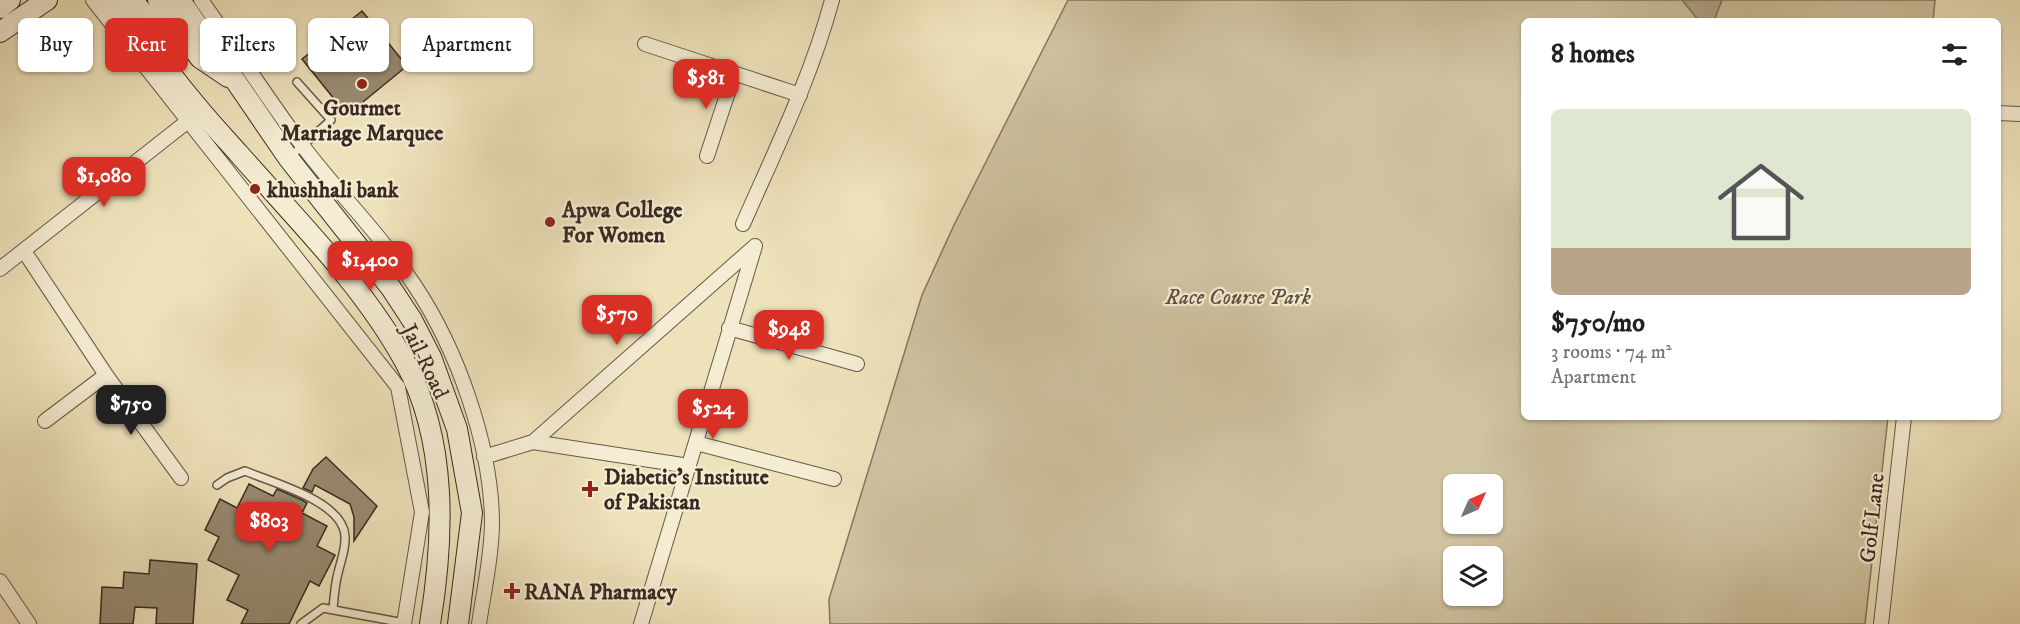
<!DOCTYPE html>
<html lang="en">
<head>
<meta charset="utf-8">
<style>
	:root { --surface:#fff; --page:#f2f2f2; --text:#202124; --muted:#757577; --line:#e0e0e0; --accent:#d93025 }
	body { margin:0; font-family:"IM FELL DW Pica",serif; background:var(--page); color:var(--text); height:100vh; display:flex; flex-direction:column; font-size:22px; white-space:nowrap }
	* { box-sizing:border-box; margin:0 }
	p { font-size:20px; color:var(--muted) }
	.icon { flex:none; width:33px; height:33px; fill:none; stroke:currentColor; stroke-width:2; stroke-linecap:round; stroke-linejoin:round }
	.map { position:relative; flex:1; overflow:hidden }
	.panel { position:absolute; left:1521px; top:18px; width:480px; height:402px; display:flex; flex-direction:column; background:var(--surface); border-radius:9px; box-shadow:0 2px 4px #0004 }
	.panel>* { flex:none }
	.banner { position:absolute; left:18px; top:18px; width:570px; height:54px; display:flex; gap:12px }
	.needle { width:39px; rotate:45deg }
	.controls { position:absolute; left:1443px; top:474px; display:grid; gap:12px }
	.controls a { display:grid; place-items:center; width:60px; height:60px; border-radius:9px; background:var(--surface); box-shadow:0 2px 4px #0004; font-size:30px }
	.price { position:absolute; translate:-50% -51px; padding:0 14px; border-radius:12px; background:var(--accent); color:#fff; font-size:20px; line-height:39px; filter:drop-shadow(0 2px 3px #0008) }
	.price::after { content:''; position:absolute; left:50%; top:36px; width:18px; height:14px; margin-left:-9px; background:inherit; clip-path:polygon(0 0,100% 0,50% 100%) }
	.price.on { background:#222; color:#fff }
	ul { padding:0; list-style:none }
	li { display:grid; align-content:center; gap:12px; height:318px; padding:0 30px }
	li+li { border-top:2px solid var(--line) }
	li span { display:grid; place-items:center; height:186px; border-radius:9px; color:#555 }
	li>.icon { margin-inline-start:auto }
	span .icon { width:108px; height:108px; fill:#fffc; stroke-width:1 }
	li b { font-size:26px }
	h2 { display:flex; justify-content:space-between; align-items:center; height:72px; padding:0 30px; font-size:26px }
	.tag { padding:0 21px; border-radius:9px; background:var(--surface); box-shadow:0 2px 4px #0004; font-size:21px; line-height:54px }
	.tag.on { background:var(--accent); color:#fff }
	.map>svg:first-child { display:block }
</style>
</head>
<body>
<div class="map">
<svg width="2020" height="624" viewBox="0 0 2020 624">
	<rect width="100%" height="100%" fill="#eee2bb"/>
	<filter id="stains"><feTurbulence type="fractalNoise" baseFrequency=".00333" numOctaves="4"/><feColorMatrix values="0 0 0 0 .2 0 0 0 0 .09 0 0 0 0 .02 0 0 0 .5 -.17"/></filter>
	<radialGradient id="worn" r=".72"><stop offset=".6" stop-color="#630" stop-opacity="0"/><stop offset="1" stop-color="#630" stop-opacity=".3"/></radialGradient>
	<!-- green -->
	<path fill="#cfc3a1" stroke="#847661" stroke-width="1.5" fill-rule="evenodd" d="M1068 0H1935L1933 21H1524V417H1888L1865 624H830L829 599 922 295 954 225ZM1454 484H1492V524H1454ZM1454 556H1492V596H1454Z"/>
	<!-- water -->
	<path fill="#b0a387" stroke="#80735e" stroke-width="1.5" d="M1682 0H1722L1714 21H1699Z"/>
	<!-- building -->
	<path fill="#978a71" stroke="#382a21" stroke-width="1.5" d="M362 11 407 66 347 115 302 59Z
		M326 457 377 506 354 541V517L350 504 315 485 312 492 303 488 313 469Z
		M249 484 273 496 277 489 302 500 307 503 302 513 327 526 317 546 335 555 319 586 310 581 289 624H241L248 610 227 600 239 575 208 560 219 537 205 530 220 499 237 508Z
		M150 560 197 564 193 624H156L157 608 135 607 133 624H100L102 587 123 588 124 572 149 574Z"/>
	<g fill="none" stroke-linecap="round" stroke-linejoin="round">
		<!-- service casing -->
		<g stroke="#665848" stroke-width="10">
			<path id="service" d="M290 157 331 120 297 82
				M217 485 227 478 245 471C273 483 343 501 345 536 346 549 341 560 338 573 335 584 334 597 333 609
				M301 624 323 608 404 623"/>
		</g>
		<!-- minor casing -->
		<g stroke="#665848" stroke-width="16">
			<path id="minor" d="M93 0 398 387 422 512 404 624
				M201 0C235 48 267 98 302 145 338 193 382 236 415 286 457 349 491 444 492 521 492 555 484 590 479 624
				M645 44 800 95
				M1998 113 2020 114
				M707 156 734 74
				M743 224C775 151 811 78 832 0
				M24 251 106 375 45 421
				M0 269 188 121
				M729 328 857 364
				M106 375 181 478
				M533 442 689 466
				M696 443 834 479
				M484 457 533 442 754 247
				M0 581 29 624
				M641 624 755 246
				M1881 624 1904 417"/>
		</g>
		<!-- secondary casing -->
		<g stroke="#382a21" stroke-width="22">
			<path id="secondary" d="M112 0C140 31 164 67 191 99 206 118 223 136 239 154 297 220 363 285 405 362 448 441 444 539 430 624
				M133 0 152 25 159 55
				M158 0 200 58 228 77
				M180 0 289 159 391 288 412 320 431 357 457 429 472 513 458 624
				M0 8 10 0
				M0 32 47 0"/>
		</g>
		<!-- service -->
		<use href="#service" stroke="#f4ecd3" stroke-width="7"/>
		<!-- minor -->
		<use href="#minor" stroke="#f4ecd3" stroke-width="14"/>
		<!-- secondary -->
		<use href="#secondary" stroke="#f4ecd3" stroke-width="20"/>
	</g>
	<!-- markers -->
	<g fill="#8f2418" stroke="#f4ecd3" stroke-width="2">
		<circle cx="362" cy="84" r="6"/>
		<circle cx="255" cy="189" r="6"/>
		<circle cx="550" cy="222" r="6"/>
		<path d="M587 480h6v6h6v6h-6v6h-6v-6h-6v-6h6z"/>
		<path d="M509 582h6v6h6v6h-6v6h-6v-6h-6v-6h6z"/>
	</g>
	<g text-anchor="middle" stroke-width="4.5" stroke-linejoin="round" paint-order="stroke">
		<!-- poi labels -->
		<g font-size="22" font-weight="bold" fill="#382a21" stroke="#f4ecd3" text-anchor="start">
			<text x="362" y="115" text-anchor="middle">Gourmet<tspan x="362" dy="25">Marriage Marquee</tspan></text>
			<text x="267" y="197">khushhali bank</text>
			<text x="562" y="217">Apwa College<tspan x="562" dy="25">For Women</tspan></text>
			<text x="604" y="484">Diabetic's Institute<tspan x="604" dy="25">of Pakistan</tspan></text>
			<text x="524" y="599">RANA Pharmacy</text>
		</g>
		<!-- park labels -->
		<g font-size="22" font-style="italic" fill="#5e5041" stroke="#f4ecd3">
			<text x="1238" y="304">Race Course Park</text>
		</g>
		<!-- street labels -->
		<g font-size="22" fill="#382a21" stroke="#f4ecd3">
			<text transform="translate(426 361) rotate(64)" y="8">Jail Road</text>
			<text transform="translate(1871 518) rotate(-84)" y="8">Golf Lane</text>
		</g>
	</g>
	<rect width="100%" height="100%" filter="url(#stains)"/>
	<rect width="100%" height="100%" fill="url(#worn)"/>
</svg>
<div class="controls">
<a><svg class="needle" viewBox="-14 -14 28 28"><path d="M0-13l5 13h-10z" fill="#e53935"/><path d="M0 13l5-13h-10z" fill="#757577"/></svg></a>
<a><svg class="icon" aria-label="layers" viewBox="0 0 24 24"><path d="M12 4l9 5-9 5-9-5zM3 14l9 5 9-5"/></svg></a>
</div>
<b class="price" style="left:706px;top:110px">$581</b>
<b class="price" style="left:104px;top:208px">$1,080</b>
<b class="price" style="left:370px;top:292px">$1,400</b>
<b class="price" style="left:617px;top:346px">$570</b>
<b class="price" style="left:789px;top:361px">$948</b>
<b class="price on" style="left:131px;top:436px">$750</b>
<b class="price" style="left:713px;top:440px">$524</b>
<b class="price" style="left:269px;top:553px">$803</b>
<div class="banner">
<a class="tag">Buy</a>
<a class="tag on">Rent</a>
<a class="tag">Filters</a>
<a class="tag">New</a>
<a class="tag">Apartment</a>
</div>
<section class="panel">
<h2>8 homes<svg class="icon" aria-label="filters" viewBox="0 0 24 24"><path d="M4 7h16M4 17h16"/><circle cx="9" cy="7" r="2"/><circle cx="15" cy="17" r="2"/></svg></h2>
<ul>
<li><span style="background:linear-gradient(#dfe7d0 75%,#b9a48a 0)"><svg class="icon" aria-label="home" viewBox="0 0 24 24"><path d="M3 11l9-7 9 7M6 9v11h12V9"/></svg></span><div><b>$750/mo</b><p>3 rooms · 74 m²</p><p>Apartment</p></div></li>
</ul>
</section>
</div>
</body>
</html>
